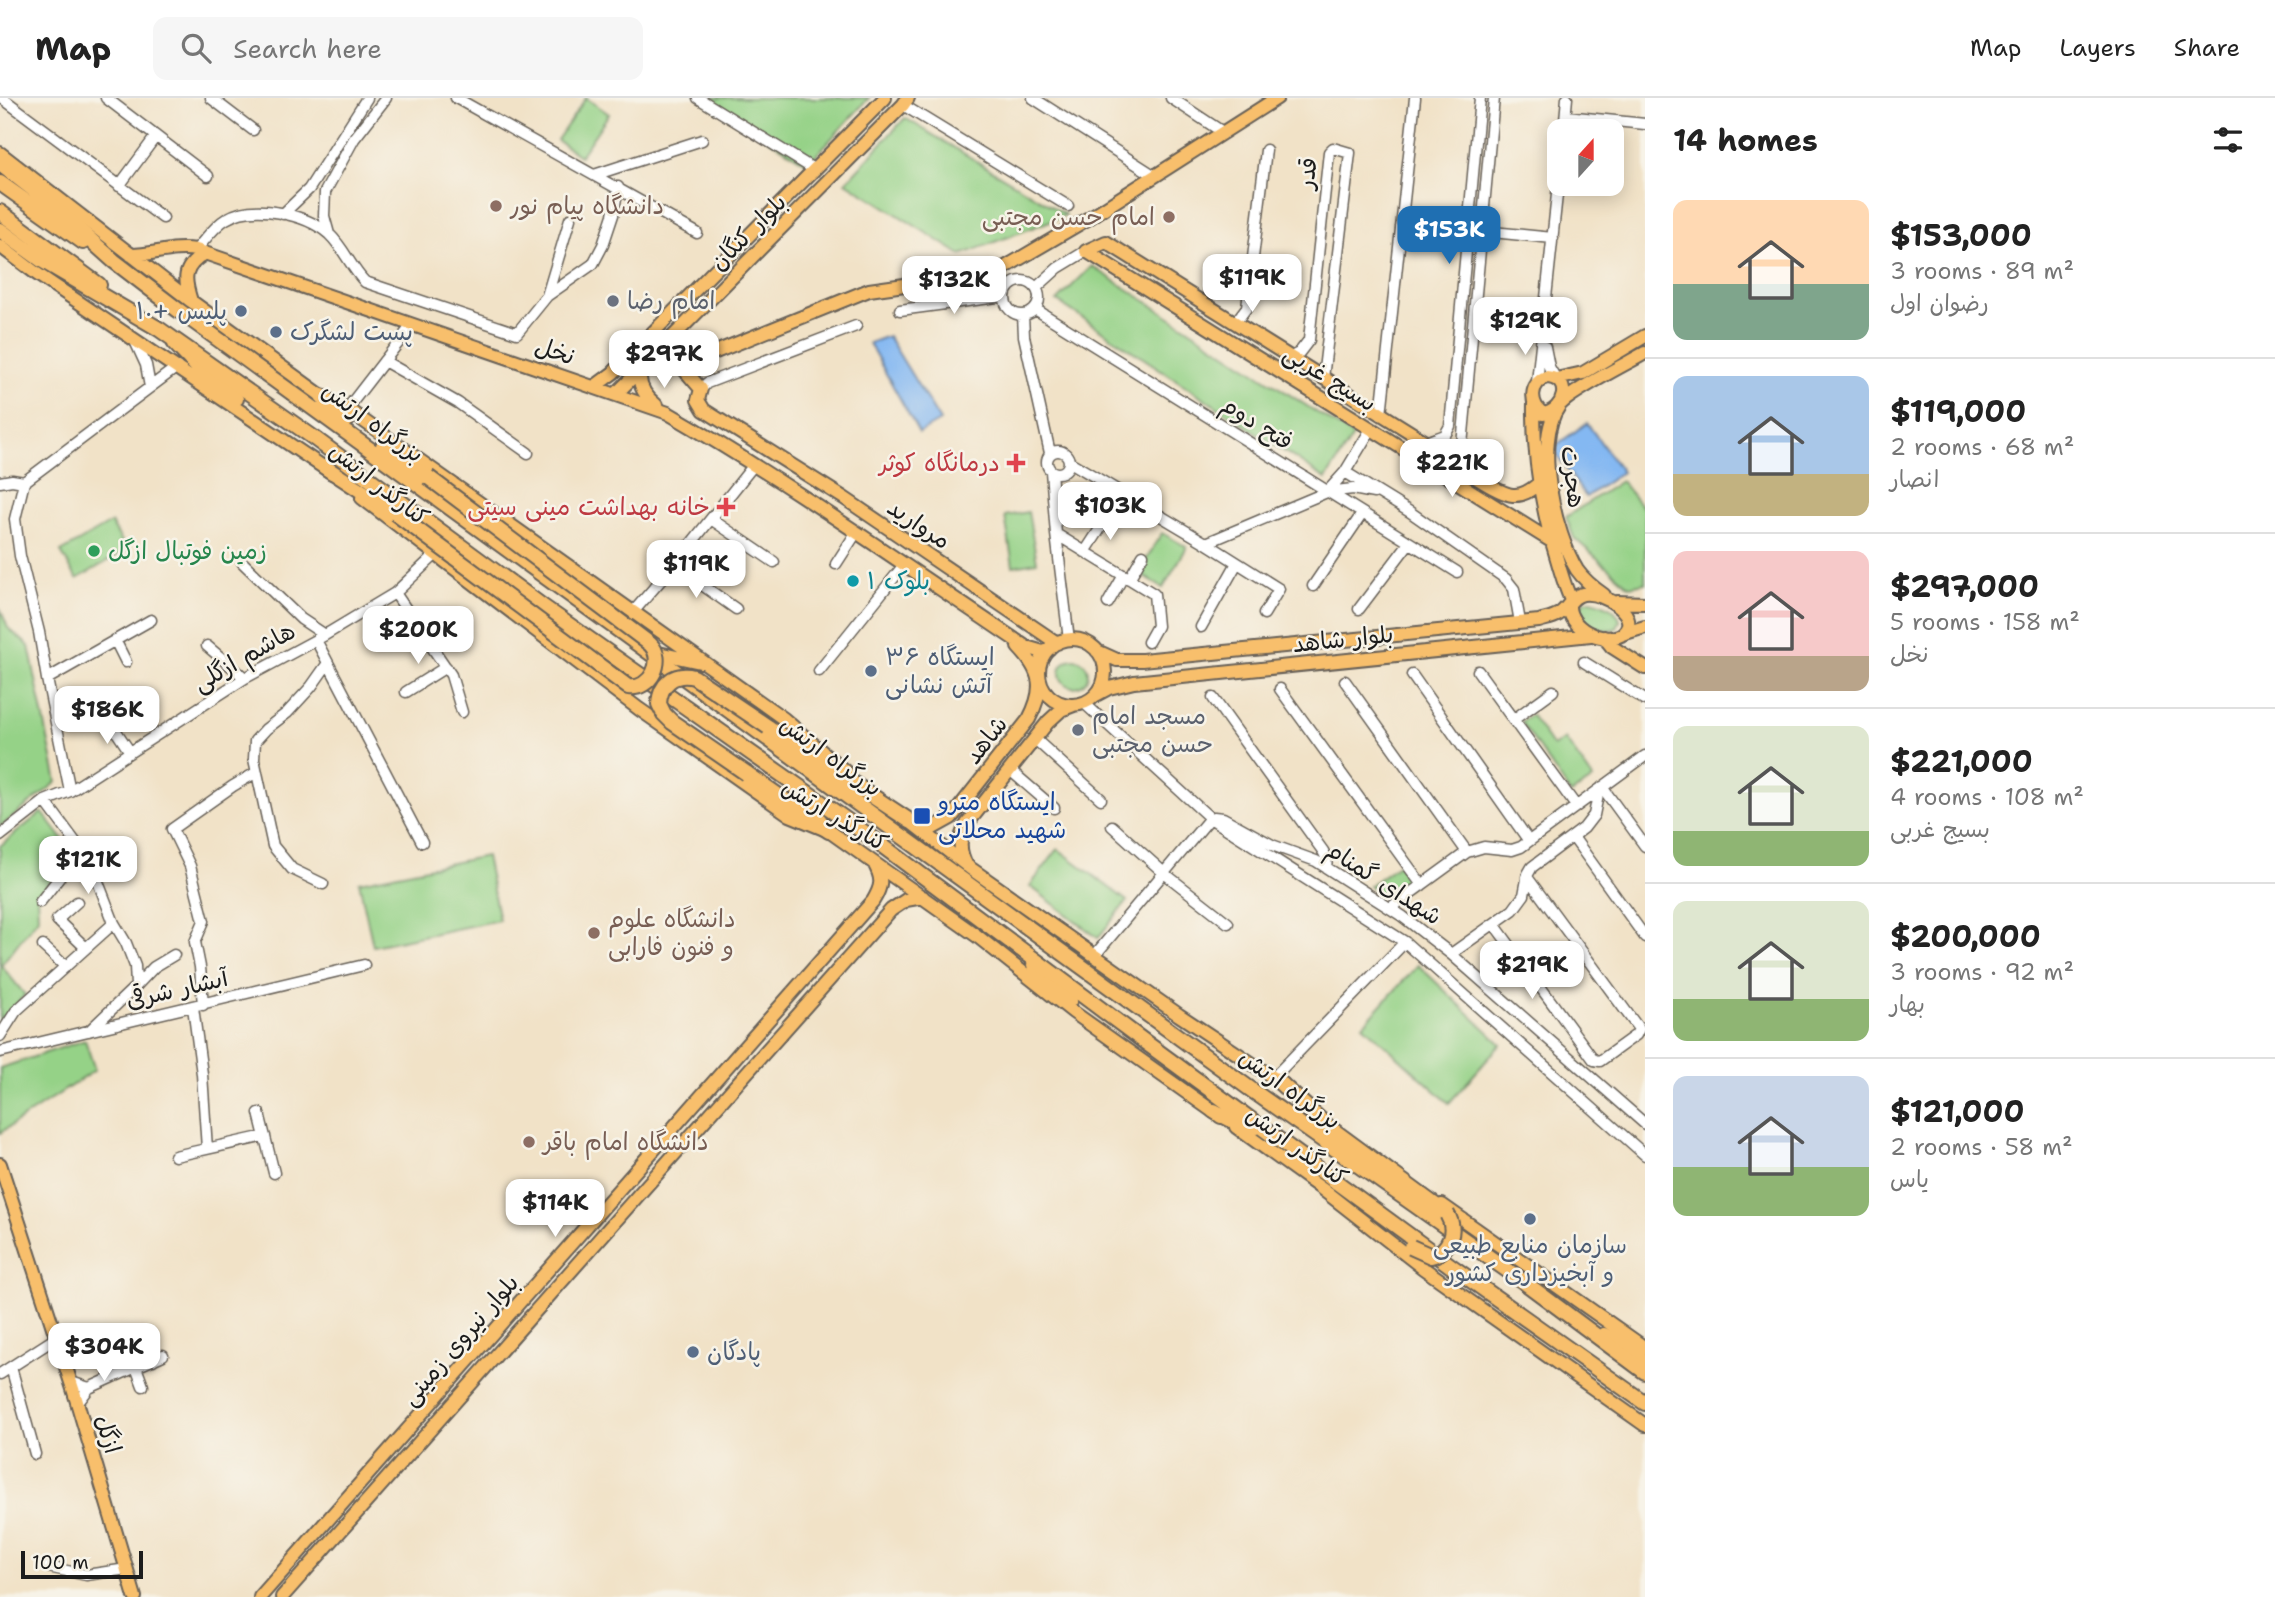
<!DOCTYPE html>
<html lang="en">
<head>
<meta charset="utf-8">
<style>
	:root { --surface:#fff; --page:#f6f6f6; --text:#222; --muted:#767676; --line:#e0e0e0; --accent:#1f6fb2 }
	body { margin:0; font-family:"Shantell Sans","Playpen Sans Arabic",sans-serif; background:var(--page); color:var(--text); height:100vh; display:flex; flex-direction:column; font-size:26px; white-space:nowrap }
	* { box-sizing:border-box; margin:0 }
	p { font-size:23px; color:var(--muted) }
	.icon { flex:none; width:38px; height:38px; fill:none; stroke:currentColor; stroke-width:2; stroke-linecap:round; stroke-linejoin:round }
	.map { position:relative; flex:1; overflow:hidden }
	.details { display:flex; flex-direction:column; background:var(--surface); width:630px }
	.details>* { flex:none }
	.needle { width:46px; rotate:21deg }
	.controls { position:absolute; left:1547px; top:21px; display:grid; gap:14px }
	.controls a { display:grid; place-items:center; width:77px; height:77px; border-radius:14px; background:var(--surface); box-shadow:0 4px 18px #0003; font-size:35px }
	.scale { position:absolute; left:21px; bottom:18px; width:122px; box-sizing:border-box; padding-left:7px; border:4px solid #1c1c1c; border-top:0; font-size:19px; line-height:24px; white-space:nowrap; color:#1c1c1c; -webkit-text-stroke:5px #f7f3e8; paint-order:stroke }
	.price { position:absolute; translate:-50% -60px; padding:0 16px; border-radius:14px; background:#fff; color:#222; font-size:23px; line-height:46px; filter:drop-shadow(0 2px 4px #0008) }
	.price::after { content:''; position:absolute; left:50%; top:42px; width:21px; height:16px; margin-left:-10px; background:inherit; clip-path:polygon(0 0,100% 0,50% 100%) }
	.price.selected { background:var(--accent); color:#fff }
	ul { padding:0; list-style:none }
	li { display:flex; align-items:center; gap:21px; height:175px; padding:0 28px }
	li+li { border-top:2px solid var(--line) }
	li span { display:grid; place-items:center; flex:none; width:196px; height:140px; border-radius:14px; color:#555 }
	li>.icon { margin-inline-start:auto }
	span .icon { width:84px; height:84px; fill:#fffc; stroke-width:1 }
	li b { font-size:30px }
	h2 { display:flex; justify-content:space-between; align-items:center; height:84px; padding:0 28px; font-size:30px }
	header { display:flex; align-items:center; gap:42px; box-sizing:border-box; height:98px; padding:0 35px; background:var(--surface); border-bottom:2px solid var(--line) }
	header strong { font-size:33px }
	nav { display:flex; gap:38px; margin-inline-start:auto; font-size:24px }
	.search { width:490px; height:63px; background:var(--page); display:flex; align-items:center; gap:18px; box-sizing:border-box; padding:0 24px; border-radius:14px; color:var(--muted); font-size:26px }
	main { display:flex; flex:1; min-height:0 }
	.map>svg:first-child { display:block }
</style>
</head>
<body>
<header>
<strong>Map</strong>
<div class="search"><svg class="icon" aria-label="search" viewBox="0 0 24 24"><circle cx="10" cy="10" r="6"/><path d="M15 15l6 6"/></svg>Search here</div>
<nav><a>Map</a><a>Layers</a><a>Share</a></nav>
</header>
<main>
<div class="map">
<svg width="1645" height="1499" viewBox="0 0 1645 1499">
	<rect width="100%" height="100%" fill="#f7f3e8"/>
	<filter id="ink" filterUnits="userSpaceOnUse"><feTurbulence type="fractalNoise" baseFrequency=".0143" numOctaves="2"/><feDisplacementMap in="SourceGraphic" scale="14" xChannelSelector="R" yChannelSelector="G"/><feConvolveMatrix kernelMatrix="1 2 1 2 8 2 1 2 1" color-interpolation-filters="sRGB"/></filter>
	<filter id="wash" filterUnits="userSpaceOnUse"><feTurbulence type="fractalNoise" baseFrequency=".00686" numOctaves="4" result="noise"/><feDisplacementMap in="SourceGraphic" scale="28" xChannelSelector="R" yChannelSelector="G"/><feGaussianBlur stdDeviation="1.57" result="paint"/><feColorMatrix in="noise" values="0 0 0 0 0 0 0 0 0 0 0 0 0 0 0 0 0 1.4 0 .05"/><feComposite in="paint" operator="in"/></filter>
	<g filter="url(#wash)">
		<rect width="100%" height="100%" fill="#f1e2c7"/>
		<!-- green -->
		<path fill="#95d287" stroke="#587752" stroke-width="2" d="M586 0 609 16 580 58 557 42Z
			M704 0H869L808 66Z
			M905 20 1066 117 961 157 846 84Z
			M1092 168 1353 338 1326 381 1057 203Z
			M1621 383 1645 412V485L1629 488 1574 440 1566 419Z
			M1028 414 1037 464 1013 468 1005 418Z
			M111 425 127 452 77 481 61 454Z
			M1162 435 1187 449 1163 490 1138 475Z
			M1591 502C1604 505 1617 510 1620 523L1617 530C1602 535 1589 529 1578 519V509L1585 503Z
			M0 510 8 530 29 548 57 684 0 729Z
			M1060 575a14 14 0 1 1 28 0a14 14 0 1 1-28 0Z
			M1531 617 1553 649 1565 641 1593 681 1571 696 1521 624Z
			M42 714 78 761 37 796 38 820 1 867 25 897 0 923V748Z
			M1058 751 1127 803 1098 840 1030 788Z
			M486 758 499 822 373 848 359 784Z
			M1398 767 1412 786 1390 801 1369 788Z
			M1418 867 1501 946 1449 1005 1363 927Z
			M85 942 95 972 0 1035V970Z"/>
		<!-- water -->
		<path fill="#84b8f2" stroke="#506a87" stroke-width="2" d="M888 238 940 323 919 335 869 245Z
			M1587 325 1622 374 1586 399 1552 350Z"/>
	</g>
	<g filter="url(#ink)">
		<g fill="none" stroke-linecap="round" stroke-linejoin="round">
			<!-- minor casing -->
			<g stroke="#676158" stroke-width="13">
				<path id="minor" d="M2 0 163 120
					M106 0 208 78
					M211 0 253 32
					M456 0 697 135
					M698 0 815 72
					M1033 0 1155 78
					M1171 0 1224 35
					M903 7 1068 108
					M1566 18 1645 26
					M1564 33 1567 0
					M594 77 702 42
					M119 88 156 38
					M283 116 309 91 367 0
					M1401 129 1468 133
					M1482 133 1553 140
					M329 136 324 118 325 94 354 41 386 0
					M196 152C205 142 214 128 226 121 253 104 306 116 329 136 344 150 351 170 365 184L517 235 547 198 593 166 603 147 613 117 618 89
					M1005 200a17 17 0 1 1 34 0a17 17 0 1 1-34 0Z
					M1036 190 1058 170 1086 153
					M547 198 570 121
					M1035 211 1457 474
					M900 212 1005 198
					M1023 217 1024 238 1050 355
					M1235 225 1247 209 1266 52
					M135 243 146 267 150 289
					M1545 249 1549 269 1556 281
					M1291 259 1299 255 1309 242 1329 54 1333 50 1350 55 1323 280
					M384 263 458 305 528 355
					M1537 284 1559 78
					M701 291 707 285 856 228
					M347 311 412 227
					M1381 317 1415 0
					M1426 344 1445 337 1450 328 1480 0
					M1047 364a11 11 0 1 1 22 0a11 11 0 1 1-22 0Z
					M1070 364 1206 445 1279 491 1264 516
					M1460 369 1494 0
					M1051 373 1056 436 1069 542
					M1345 374 1410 414 1506 481 1514 491 1520 524
					M0 384 12 382 24 384
					M24 384 15 421 20 458 39 534 47 581 70 693
					M24 384 177 269
					M1327 394 1353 391 1374 395
					M711 421 774 464
					M1056 436 1154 496 1157 528 1148 544
					M1206 445 1327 394 1345 374 1371 331
					M1085 454 1109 417
					M242 464 301 521 325 537
					M836 466 856 435
					M674 467 736 511
					M1129 481 1143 457
					M1313 488 1362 416
					M395 495 451 577 462 614
					M1108 505 1124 477
					M1359 511 1409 445
					M634 513 674 467 753 368
					M1201 529 1237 465
					M115 542 126 564
					M316 542 422 744
					M207 548 245 580
					M1584 564 1645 602
					M819 573 904 467
					M1478 573 1576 708
					M1412 577 1529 743
					M47 581 151 522
					M1345 583 1467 754
					M1280 591 1422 787
					M406 594 446 569
					M1213 600 1323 753 1327 761 1326 769
					M1084 605 1210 720 1405 844 1645 1057
					M1513 622 1553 593
					M110 624 130 654
					M1035 641 1101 701
					M1010 672 1054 710
					M1602 689 1645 748
					M45 703 82 753 93 771 114 825 126 845 135 868 136 888 89 933
					M1214 719 1223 720 1272 747 1316 763 1402 818 1451 856 1645 1026
					M1112 728 1164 775 1228 825
					M0 738 45 703 70 693 245 580 325 537 395 495 435 457
					M1573 739 1645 839
					M323 786 292 771 273 748 254 661 255 643 266 631 287 615 311 589 328 565
					M40 804 63 775 86 760
					M77 804 57 822 86 850
					M1390 810 1467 754 1484 749 1512 752 1521 749 1645 658
					M1494 826 1594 962 1600 963 1636 937 1639 931 1527 779
					M43 848 65 868
					M1451 856 1513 812 1524 797 1528 776 1532 769 1584 730 1594 717 1599 692
					M1095 857 1210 720
					M136 888 154 869 174 857
					M203 907 200 869 195 844 204 823 190 768 172 731 233 688 257 674
					M193 909 202 976 207 1051
					M0 938 16 913 114 825
					M0 954 364 867
					M1274 979 1405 844
					M259 1015 274 1075
					M175 1058 265 1038
					M147 1245 153 1262
					M11 1269 35 1356
					M136 1269 143 1288
					M0 1276 56 1240
					M71 1284 89 1290 77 1306
					M89 1290 163 1257
					M48 1469 86 1477 127 1471"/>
			</g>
			<!-- major casing -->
			<g stroke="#676158" stroke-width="16">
				<path id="major" d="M0 55 191 203 322 298 347 311 784 621 847 675
					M0 148 37 176 332 375
					M1086 153 1551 443
					M1086 153 1106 144 1426 344C1444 357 1493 395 1513 397 1523 398 1531 392 1538 386
					M131 157C154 157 173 148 196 152L668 315C791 386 908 470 1026 549L1043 554 1049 551
					M191 203C184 181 182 170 204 156
					M676 237C675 254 682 260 697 258
					M174 246 196 269 237 301
					M648 264 681 268 869 192 997 174 1089 120 1277 0
					M681 268 701 291 698 302 704 312 844 400 1057 545
					M641 272C637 286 645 298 656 307
					M1546 279C1573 280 1565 313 1543 316 1529 305 1530 286 1546 279Z
					M1556 281 1583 275 1645 238
					M594 289 613 275 885 0
					M616 296 903 7 908 0
					M1534 305C1533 360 1541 409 1557 461 1561 475 1565 489 1571 502
					M362 400 639 611 790 717 829 733 977 838 1073 914 1221 1019
					M1604 497C1594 490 1584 482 1577 472 1555 436 1533 344 1559 308 1568 295 1628 265 1645 255
					M1617 504 1645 505
					M1622 536 1645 529
					M1604 539 1612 549 1645 570
					M1039 574a33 33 0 1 1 66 0a33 33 0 1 1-66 0Z
					M649 553 700 564
					M1097 553 1117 562H1142L1539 523C1545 521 1553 520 1559 516 1569 510 1571 498 1583 496 1604 493 1645 519 1621 537 1601 547 1568 529 1569 507
					M1096 597 1109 590 1134 584 1591 537
					M793 688 823 725
					M903 718 970 770 1179 917 1283 986
					M917 728 933 730 951 720 1029 621C1045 590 1042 574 1018 549
					M967 768C959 754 958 740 967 726L1048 624 1061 612 1074 607
					M1033 867 1071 902
					M1236 1029 1322 1091 1423 1170 1645 1327
					M0 1066 74 1294 135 1499
					M1442 1107 1645 1250
					M1604 1236 1645 1263
					M260 1499 873 803C882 788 883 781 874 765
					M282 1499 891 812 906 802 923 799"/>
			</g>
			<!-- highway casing -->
			<g stroke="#676158" stroke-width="18">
				<path id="highway" d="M0 66 38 95 114 163 178 212 1253 993 1524 1184 1645 1274
					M0 85 83 144
					M0 114 99 187
					M0 132 43 163 159 231 314 340 542 508 872 740 1145 944 1451 1168 1645 1305
					M322 298 334 312 347 322
					M383 348 428 379
					M325 369 395 415
					M768 629 910 723
					M746 675 829 733
					M1277 982 1326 1027 1447 1116
					M1214 1013 1251 1032"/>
			</g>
			<!-- minor -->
			<use href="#minor" stroke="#fff" stroke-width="10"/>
			<!-- major -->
			<use href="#major" stroke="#f8bf6c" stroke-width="12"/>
			<!-- highway -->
			<use href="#highway" stroke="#f8bf6c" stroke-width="14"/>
			<!-- highway-bridge casing -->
			<g stroke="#676158" stroke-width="18" stroke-linecap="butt">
				<path id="highway-bridge" d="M395 415 628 589C651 593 666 561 650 546L428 379
					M746 675 672 624 664 616 659 606C660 586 674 574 694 579L768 629
					M1411 1149 1431 1158C1450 1153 1457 1132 1447 1116"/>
			</g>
			<!-- highway-bridge -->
			<use href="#highway-bridge" stroke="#f8bf6c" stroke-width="14"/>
		</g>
	</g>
	<!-- markers -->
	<g fill="#8d6e63" stroke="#f7f3e8" stroke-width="2.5">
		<circle cx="496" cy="108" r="7"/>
		<circle cx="1169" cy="119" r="7"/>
		<circle cx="594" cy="835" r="7"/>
		<circle cx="529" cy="1044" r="7"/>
	</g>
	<g fill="#6b7280" stroke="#f7f3e8" stroke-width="2.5">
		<circle cx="613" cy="203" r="7"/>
		<circle cx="1078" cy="632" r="7"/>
	</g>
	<g fill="#5c6f8a" stroke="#f7f3e8" stroke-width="2.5">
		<circle cx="241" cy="213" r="7"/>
		<circle cx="276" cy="234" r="7"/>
		<circle cx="871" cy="573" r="7"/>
		<circle cx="1530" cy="1121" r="7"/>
		<circle cx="693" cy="1254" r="7"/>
	</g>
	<g fill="#e0444e" stroke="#f7f3e8" stroke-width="2.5">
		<path d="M1012.5 354.5h7v7h7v7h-7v7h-7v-7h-7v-7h7z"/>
		<path d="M722.5 398.5h7v7h7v7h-7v7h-7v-7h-7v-7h7z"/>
	</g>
	<circle fill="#2e9e5b" stroke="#f7f3e8" stroke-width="2.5" cx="94" cy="453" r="7"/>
	<circle fill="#0f9aa8" stroke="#f7f3e8" stroke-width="2.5" cx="853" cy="483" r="7"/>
	<rect fill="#1a4fb4" stroke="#f7f3e8" stroke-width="2.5" x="913" y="709" width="18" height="18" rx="3.5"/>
	<g text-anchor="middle" stroke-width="5" stroke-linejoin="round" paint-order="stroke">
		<!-- street labels -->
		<g font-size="24" fill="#1c1c1c" stroke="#f7f3e8">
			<text transform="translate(1307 75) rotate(-82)" y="8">قدر</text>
			<text transform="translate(748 134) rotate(-45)" y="8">بلوار کنگان</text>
			<text transform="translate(555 253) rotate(19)" y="8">نخل</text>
			<text transform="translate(1330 280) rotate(32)" y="8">بسیج غربی</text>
			<text transform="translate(373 324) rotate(36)" y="8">بزرگراه ارتش</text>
			<text transform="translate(1257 325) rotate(32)" y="8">فتح دوم</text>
			<text transform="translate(1573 379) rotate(83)" y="8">هجرت</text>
			<text transform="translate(379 386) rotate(38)" y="8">کنارگذر ارتش</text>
			<text transform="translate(919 426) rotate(34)" y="8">مروارید</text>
			<text transform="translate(1343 541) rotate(-6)" y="8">بلوار شاهد</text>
			<text transform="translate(244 559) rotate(-30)" y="8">هاشم ازگلی</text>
			<text transform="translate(986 642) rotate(-52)" y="8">شاهد</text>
			<text transform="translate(831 658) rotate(36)" y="8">بزرگراه ارتش</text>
			<text transform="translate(835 717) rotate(31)" y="8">کنارگذر ارتش</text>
			<text transform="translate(1384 785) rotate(33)" y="8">شهدای گمنام</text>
			<text transform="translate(177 891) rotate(-13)" y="8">آبشار شرقی</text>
			<text transform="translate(1290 991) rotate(36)" y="8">بزرگراه ارتش</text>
			<text transform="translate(1297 1048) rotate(36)" y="8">کنارگذر ارتش</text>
			<text transform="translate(460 1242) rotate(-49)" y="8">بلوار نیروی زمینی</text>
			<text transform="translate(108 1336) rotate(73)" y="8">ازگل</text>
		</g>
		<!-- education labels -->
		<g font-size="24" fill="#785e54" stroke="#f7f3e8" text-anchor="start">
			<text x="510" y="116">دانشگاه پیام نور</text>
			<text x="1155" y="127" text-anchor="end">امام حسن مجتبی</text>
			<text x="608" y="829">دانشگاه علوم<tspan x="608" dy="28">و فنون فارابی</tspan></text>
			<text x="543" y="1052">دانشگاه امام باقر</text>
		</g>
		<!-- worship labels -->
		<g font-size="24" fill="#5b616d" stroke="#f7f3e8" text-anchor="start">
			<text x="627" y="211">امام رضا</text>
			<text x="1092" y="626">مسجد امام<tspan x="1092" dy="28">حسن مجتبی</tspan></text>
		</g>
		<!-- service labels -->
		<g font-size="24" fill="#4e5e75" stroke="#f7f3e8" text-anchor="start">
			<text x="227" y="221" text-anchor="end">پلیس +۱۰</text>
			<text x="290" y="242">پست لشگرک</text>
			<text x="885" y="567">ایستگاه ۳۶<tspan x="885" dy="28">آتش نشانی</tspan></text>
			<text x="1530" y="1155" text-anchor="middle">سازمان منابع طبیعی<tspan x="1530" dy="28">و آبخیزداری کشور</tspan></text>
			<text x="707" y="1262">پادگان</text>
		</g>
		<!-- health labels -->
		<g font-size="24" fill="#be3a42" stroke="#f7f3e8" text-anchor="end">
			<text x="1000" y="373">درمانگاه کوثر</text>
			<text x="710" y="417">خانه بهداشت مینی سیتی</text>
		</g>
		<!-- leisure labels -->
		<g font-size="24" fill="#27864d" stroke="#f7f3e8" text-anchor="start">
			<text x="108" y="461">زمین فوتبال ازگل</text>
		</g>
		<!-- culture labels -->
		<g font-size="24" fill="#0d838f" stroke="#f7f3e8" text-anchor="start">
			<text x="867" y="491">۱ بلوک</text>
		</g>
		<!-- transit labels -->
		<g font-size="24" fill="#164399" stroke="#f7f3e8" text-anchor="start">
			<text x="938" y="712">ایستگاه مترو<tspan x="938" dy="28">شهید محلاتی</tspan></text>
		</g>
	</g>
</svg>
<div class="controls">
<a><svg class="needle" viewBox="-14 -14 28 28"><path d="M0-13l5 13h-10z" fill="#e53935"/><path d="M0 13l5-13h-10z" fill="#767676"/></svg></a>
</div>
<div class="scale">100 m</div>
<b class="price selected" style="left:1449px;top:168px">$153K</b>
<b class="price" style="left:1252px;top:216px">$119K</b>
<b class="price" style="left:954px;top:218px">$132K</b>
<b class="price" style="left:1525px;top:259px">$129K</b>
<b class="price" style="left:664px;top:292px">$297K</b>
<b class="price" style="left:1452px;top:401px">$221K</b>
<b class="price" style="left:1110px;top:444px">$103K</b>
<b class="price" style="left:696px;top:502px">$119K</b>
<b class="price" style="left:418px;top:568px">$200K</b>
<b class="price" style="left:107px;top:648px">$186K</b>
<b class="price" style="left:88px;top:798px">$121K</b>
<b class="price" style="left:1532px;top:903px">$219K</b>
<b class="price" style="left:555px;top:1141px">$114K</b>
<b class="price" style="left:104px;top:1285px">$304K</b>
</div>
<section class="details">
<h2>14 homes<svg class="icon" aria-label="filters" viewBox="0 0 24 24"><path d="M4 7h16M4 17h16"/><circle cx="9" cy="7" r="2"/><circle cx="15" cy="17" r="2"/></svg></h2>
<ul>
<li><span style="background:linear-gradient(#ffd9b3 60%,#7fa58c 0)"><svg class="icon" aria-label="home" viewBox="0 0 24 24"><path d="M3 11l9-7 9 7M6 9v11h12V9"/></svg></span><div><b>$153,000</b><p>3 rooms · 89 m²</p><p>رضوان اول</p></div></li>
<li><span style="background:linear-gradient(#a9c7e8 70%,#c2b280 0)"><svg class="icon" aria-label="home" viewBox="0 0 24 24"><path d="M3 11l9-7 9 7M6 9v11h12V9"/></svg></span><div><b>$119,000</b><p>2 rooms · 68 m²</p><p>انصار</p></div></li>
<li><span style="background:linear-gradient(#f6c9c9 75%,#b9a48a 0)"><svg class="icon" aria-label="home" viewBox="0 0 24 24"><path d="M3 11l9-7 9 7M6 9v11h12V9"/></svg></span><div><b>$297,000</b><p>5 rooms · 158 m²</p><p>نخل</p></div></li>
<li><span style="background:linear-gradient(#dfe7d0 75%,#8fb573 0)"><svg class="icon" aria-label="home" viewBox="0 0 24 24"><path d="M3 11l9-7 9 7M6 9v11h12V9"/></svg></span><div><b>$221,000</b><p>4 rooms · 108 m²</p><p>بسیج غربی</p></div></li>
<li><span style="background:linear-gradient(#dfe7d0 70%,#8fb573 0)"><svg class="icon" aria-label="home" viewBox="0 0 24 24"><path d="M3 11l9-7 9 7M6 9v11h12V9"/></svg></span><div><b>$200,000</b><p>3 rooms · 92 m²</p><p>بهار</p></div></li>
<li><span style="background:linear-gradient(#c9d6e8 65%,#8fb573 0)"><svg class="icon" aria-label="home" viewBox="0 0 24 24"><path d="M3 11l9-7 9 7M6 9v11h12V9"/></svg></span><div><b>$121,000</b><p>2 rooms · 58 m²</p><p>یاس</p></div></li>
</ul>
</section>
</main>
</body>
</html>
